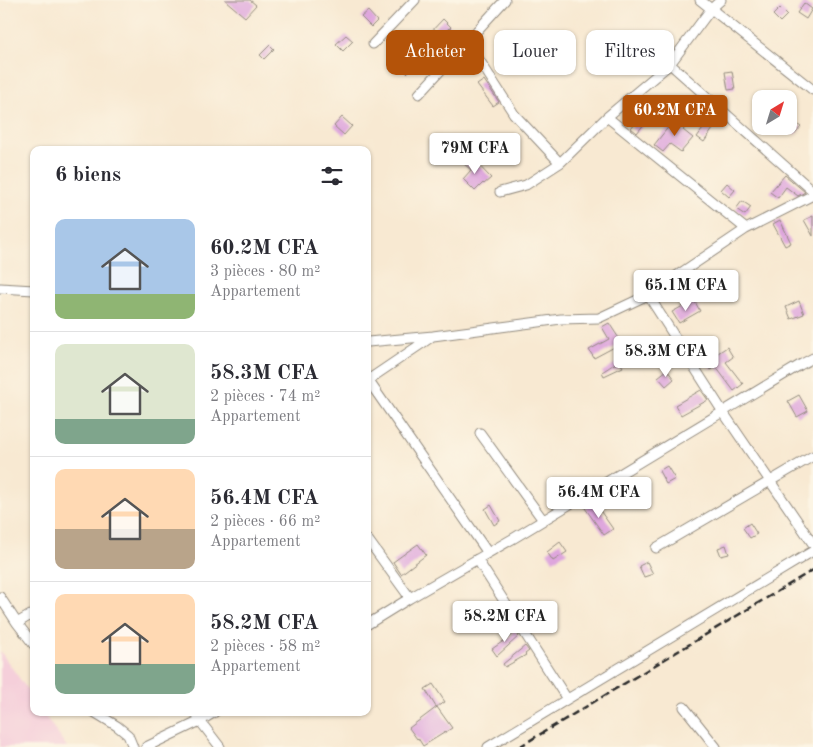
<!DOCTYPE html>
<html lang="fr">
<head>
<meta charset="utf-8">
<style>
	:root { --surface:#fff; --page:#f7f7f7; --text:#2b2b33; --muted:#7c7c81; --line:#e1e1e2; --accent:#b45309 }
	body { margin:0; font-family:"Old Standard TT",serif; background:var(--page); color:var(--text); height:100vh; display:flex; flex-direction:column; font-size:19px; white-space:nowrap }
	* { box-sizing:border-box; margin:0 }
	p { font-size:16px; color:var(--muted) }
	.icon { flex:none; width:28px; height:28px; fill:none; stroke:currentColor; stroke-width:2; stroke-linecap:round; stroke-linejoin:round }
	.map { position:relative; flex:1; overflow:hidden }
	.panel { position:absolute; left:30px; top:146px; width:341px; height:570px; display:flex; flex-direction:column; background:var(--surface); border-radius:10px; box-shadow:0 1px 4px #0004 }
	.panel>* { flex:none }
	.top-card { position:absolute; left:386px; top:30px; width:351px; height:45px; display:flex; gap:10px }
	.needle { width:32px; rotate:38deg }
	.controls { position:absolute; left:752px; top:90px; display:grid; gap:10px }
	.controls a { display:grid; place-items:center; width:45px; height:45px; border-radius:10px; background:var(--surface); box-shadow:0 1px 4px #0004; font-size:25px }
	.price { position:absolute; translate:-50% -42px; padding:0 11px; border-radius:5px; background:#fff; color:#222; font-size:16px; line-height:32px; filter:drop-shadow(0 1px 2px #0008) }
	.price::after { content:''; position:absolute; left:50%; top:30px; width:15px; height:11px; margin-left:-8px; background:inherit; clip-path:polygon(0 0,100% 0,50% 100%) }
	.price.active { background:var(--accent); color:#fff }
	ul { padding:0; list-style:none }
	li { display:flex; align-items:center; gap:15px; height:125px; padding:0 25px }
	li+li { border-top:1px solid var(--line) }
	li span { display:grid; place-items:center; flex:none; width:140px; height:100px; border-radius:10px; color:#555 }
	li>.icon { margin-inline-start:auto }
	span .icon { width:60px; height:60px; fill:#fffc; stroke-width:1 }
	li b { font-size:21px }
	h2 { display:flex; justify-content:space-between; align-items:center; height:60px; padding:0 25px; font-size:21px }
	.tag { padding:0 18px; border-radius:10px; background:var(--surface); box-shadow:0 1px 4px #0004; font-size:18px; line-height:45px }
	.tag.active { background:var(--accent); color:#fff }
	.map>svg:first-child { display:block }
</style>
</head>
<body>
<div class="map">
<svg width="813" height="747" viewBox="0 0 813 747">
	<rect width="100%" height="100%" fill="#fcf5e5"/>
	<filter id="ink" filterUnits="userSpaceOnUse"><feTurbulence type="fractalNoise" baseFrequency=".02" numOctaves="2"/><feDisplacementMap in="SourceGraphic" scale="10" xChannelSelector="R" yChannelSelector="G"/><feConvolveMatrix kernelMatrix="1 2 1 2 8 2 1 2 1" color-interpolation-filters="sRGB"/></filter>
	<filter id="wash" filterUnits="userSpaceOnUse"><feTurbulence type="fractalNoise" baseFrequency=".0096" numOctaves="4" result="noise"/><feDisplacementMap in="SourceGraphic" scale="20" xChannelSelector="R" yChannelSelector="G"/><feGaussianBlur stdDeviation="1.12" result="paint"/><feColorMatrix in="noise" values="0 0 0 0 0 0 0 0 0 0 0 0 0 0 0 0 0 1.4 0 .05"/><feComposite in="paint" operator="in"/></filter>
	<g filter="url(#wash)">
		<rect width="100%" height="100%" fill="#f8e9d2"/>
		<!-- built -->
		<path fill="#f5cfda" d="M0 651 34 699V712L43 713 67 747H0Z"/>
		<g id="blocks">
			<!-- building -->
			<path fill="#dea6dd" d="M225 0H250L256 5 245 17Z
				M804 3 812 9 806 19 797 13Z
				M780 8 787 15 780 22 773 15Z
				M368 11 377 21 371 27 361 17Z
				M443 19 451 27 435 42 428 35Z
				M407 33 416 42 404 53 396 45Z
				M346 35 353 41 343 51 336 44Z
				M270 45 274 49 264 59 260 55Z
				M408 54 417 63 407 73 398 64Z
				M732 71 735 89 728 90 725 72Z
				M484 80 499 102 493 106 477 85Z
				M659 96 665 103 659 109 657 108 637 133 631 128 642 115 634 109 642 99 649 105Z
				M342 117 352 126 344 135 334 126Z
				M789 118 801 127 795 134 789 129Z
				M682 119 688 125 683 130 693 138 681 152 670 144 663 152 654 145 674 120 678 123Z
				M708 122 715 126 704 142 697 137Z
				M504 143 516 154 512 159 499 148Z
				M470 156 491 178 484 184 483 183 475 191 463 179 471 170 463 163Z
				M785 175 805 192 798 196 786 187 778 198 770 192Z
				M727 183 735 190 729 197 721 190Z
				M742 201 751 207 745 215 736 209Z
				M813 216V236L804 220Z
				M780 220 791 243 785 246 773 224Z
				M694 300 700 311 679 323 672 312Z
				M799 301 804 314 791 319 786 307Z
				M609 323 622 343 594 358 589 350 609 339 602 327Z
				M727 347 733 357 726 362 743 384 734 391 716 367 711 370 706 361Z
				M619 361 623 367 604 376 602 372Z
				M667 370 674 379 666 386 658 377Z
				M701 390 708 400 681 415 675 405Z
				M799 395 808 411 797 417 788 401Z
				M667 466 675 479 666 484 659 471Z
				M594 502 613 529 604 535 585 508Z
				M491 505 500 521 494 525 485 509Z
				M750 523 757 534 750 538 743 528Z
				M560 542 567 552 553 561 547 552Z
				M418 544 426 555 401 574 393 562Z
				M726 545 729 554 721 556 718 548Z
				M647 562 653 574 644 577 639 566Z
				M515 630 519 636 497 656 492 649 512 635 511 633Z
				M525 646 529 651 525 654 526 655 505 667 503 664Z
				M433 684 445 702 436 707 425 689Z
				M437 707 452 728 423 746 418 738 417 739 409 728Z"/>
		</g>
	</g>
	<g filter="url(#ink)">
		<use href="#blocks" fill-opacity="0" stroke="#928a7e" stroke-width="1"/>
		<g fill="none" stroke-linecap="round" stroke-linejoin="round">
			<!-- minor casing -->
			<g stroke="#928a7e" stroke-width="11">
				<path id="minor" d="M700 0 813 90
					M467 41 514 114 560 163
					M373 44 415 0
					M670 64 813 191
					M419 94 505 0
					M607 117 746 229
					M500 192 526 185 560 163 607 117 670 64 711 9 721 0
					M0 288 34 290
					M648 295 723 412 813 544
					M368 342 433 336 561 319 599 318 648 295 746 229 813 195
					M368 380 488 553
					M368 380 430 338
					M480 433 543 520
					M368 540 410 598
					M656 548 813 456
					M477 559 567 699
					M0 597 17 623 34 645
					M17 623 34 613
					M368 624 410 598 514 538 800 365 813 358
					M684 707 716 747
					M94 712 117 726 128 735 133 747
					M195 712 200 721 220 747
					M146 747 200 721 215 712
					M488 747 813 551"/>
			</g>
			<!-- minor -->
			<use href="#minor" stroke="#fff" stroke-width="9"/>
			<!-- rail -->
			<path stroke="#2b2b2b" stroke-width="2.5" stroke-dasharray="8 4" stroke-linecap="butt" d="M519 747 813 570"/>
		</g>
	</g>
</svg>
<div class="controls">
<a><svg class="needle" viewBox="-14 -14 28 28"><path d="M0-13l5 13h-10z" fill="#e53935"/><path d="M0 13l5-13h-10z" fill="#7c7c81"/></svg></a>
</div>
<b class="price active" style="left:675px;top:137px">60.2M CFA</b>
<b class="price" style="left:475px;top:175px">79M CFA</b>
<b class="price" style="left:686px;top:312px">65.1M CFA</b>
<b class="price" style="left:666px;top:378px">58.3M CFA</b>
<b class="price" style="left:599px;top:519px">56.4M CFA</b>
<b class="price" style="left:505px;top:643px">58.2M CFA</b>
<div class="top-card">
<a class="tag active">Acheter</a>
<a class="tag">Louer</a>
<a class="tag">Filtres</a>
</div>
<section class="panel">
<h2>6 biens<svg class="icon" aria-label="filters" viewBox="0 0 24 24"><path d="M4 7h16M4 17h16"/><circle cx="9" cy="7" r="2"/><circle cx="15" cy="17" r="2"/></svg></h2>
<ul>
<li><span style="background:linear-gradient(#a9c7e8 75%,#8fb573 0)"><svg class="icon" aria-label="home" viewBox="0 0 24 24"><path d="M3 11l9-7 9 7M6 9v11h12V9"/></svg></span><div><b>60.2M CFA</b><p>3 pièces · 80 m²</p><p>Appartement</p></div></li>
<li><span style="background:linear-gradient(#dfe7d0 75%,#7fa58c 0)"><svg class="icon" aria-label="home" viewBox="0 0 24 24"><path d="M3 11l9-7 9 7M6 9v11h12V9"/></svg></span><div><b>58.3M CFA</b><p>2 pièces · 74 m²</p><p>Appartement</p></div></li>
<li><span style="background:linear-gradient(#ffd9b3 60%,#b9a48a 0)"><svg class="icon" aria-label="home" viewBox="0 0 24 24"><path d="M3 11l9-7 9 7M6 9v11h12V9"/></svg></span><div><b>56.4M CFA</b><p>2 pièces · 66 m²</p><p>Appartement</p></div></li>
<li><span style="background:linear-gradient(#ffd9b3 70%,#7fa58c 0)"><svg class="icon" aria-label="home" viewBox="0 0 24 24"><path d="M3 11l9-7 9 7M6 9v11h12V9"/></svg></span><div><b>58.2M CFA</b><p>2 pièces · 58 m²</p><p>Appartement</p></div></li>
</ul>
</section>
</div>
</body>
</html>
